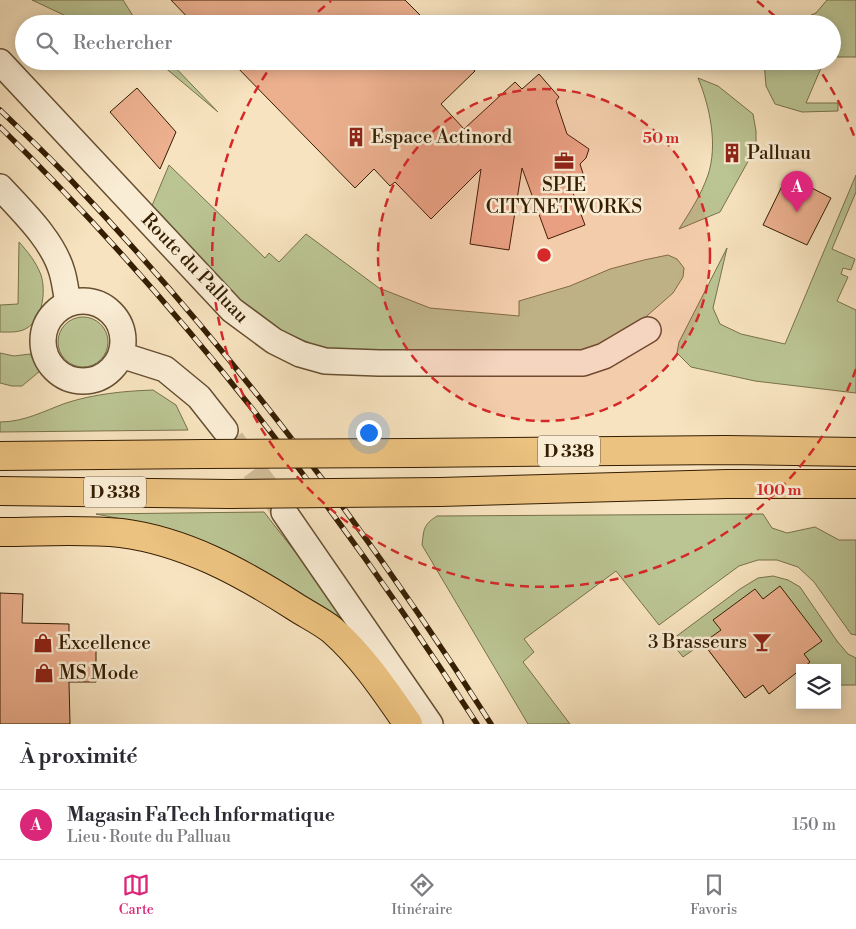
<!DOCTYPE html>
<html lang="fr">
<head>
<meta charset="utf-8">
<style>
	body { margin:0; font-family:"Libre Bodoni",serif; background:#f7f7f7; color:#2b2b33 }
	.controls { position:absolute; right:15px; bottom:15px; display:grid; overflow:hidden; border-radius:0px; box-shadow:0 2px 12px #0003 }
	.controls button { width:45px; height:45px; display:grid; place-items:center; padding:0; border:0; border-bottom:1px solid #e1e1e2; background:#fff; color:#2b2b33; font:25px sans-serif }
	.you { position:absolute; left:368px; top:432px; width:18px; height:18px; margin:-12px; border:4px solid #fff; border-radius:50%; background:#1a73e8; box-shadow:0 0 0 8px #1a73e833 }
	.badge { display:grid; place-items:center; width:32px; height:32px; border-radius:50%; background:#db2777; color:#fff; font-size:16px; font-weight:700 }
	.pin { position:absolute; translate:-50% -41px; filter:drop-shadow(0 1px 2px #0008) }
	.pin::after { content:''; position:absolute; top:26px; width:18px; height:15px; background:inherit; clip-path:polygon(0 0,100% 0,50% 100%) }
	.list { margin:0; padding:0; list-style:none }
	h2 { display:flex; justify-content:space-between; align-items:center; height:65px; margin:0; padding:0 20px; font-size:21px }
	h2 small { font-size:16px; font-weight:400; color:#7c7c81 }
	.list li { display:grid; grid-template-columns:32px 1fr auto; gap:15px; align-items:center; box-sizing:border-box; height:70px; padding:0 20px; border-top:1px solid #e1e1e2 }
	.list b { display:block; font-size:19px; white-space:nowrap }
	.list p { margin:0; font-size:16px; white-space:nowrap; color:#7c7c81 }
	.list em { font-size:16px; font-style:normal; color:#7c7c81 }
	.icon { flex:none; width:28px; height:28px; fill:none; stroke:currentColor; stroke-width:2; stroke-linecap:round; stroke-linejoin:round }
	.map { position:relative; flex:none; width:856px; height:724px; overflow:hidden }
	.search { position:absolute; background:#fff; box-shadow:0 2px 12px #0003; left:15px; right:15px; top:15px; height:55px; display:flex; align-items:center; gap:12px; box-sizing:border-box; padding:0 18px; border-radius:28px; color:#7c7c81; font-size:19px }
	.sheet { height:135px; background:#fff }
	nav { display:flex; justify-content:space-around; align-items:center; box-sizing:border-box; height:70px; border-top:1px solid #e1e1e2; background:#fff; font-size:14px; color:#7c7c81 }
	nav a { display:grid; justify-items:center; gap:2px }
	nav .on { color:#db2777 }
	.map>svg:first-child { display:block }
	.green { fill:#bbc493; stroke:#78714a }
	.building { fill:#ecb08f; stroke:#351e02 }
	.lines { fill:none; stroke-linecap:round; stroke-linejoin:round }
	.street-tunnel { stroke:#d0bc99; stroke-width:25; stroke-dasharray:25 12; stroke-linecap:butt }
	.street-casing { stroke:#664f31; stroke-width:28 }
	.highway-casing { stroke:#351e02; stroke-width:30 }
	.street { stroke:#faedd5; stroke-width:25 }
	.highway { stroke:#ecc280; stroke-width:28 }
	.rail-casing { stroke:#351e02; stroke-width:5.5 }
	.rail { stroke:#faedd5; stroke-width:4; stroke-dasharray:11; stroke-linecap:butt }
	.highway-bridge-casing { stroke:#351e02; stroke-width:30; stroke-linecap:butt }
	.highway-bridge { stroke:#ecc280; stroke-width:28 }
	.ring { fill:none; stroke:#d62828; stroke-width:2.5; stroke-dasharray:9 6 }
	.labels { text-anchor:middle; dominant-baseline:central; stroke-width:5; stroke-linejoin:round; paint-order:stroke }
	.shield { fill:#faedd5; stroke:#705c41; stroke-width:1 }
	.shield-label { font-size:18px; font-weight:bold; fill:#351e02 }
	.poi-label { font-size:19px; fill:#351e02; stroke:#faedd5; text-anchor:start }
	.street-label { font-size:19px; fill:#351e02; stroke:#faedd5 }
	.centre { fill:#d62828; stroke:#faedd5; stroke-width:2.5 }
	.ring-label { font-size:15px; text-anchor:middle; font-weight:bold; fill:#d62828; stroke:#faedd5; stroke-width:5; stroke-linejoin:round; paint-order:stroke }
</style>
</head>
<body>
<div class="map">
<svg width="856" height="724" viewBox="0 0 856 724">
	<rect width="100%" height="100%" fill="#f7e3bf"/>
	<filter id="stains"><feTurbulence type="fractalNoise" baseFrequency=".004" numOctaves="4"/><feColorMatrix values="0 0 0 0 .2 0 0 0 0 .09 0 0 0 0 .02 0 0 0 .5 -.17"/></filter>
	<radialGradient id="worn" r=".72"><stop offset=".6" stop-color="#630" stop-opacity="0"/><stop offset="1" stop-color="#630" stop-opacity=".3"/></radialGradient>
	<!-- green -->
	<path class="green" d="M32,0H123L138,24H83Z
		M827,0H856V57H832V24H791L816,13Z
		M157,61H169L218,112Z
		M764,61H824L806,103H838V111L802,112L775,104L766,86Z
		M698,78L718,86L753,114L756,131V147L720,212L679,229C690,212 701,195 708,175C718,145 710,107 698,78Z
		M169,165L265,258L269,253L279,262L306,234L379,288L430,308L519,316V301L570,286L610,269L644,260L668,255L677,259L684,268L683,277L673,293L640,322L602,346L560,356L331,352L275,328L241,304L151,208Z
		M856,175V192L832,249L855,259L851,270L843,268L841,274L848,277L837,301L856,310V393L755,381L691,367L677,353L679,342L727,248L713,308L720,324L741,334L785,344Z
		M19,242C28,252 36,262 41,275C46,291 43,318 27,328C20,333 8,332 0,332V305L18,304Z
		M58 342a25 25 0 1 1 50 0a25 25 0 1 1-50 0Z
		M0,353L14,356L30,354L40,371L22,386H12L0,383Z
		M153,390L176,405L188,430L0,432V422C24,422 44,411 66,403C94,394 124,391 153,390Z
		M264,512L331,598L339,611L335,619L127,520L96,514Z
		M763,514L772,528L787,533L815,527L839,540H856V635L851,634L814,582L798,567L777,560H758L739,566L659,625L616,571L524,639L534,652L523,662L570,724H528L422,545C424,529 423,525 437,516Z
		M773,576L788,580L800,587L837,641L848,654L856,658V685H837V668L804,667L800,668L769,694L763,685L745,698L703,643L683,657L670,641L740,589L758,578Z"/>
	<!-- building -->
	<path class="building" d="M171,0H405L429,24H194Z
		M231,61H465L475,71L441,104L464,129L515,82L522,89L539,74L559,97L556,101L567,134L589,149L586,158L580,164L585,180L570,185L585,225L548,239L522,168L509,250L470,244L481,169L431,219L395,182L390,186L374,169L355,188Z
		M137,88L176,132L160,169L110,112Z
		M804,177L808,186L831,198L807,245L763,225L783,184Z
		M780,586L822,641L804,654L810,662L803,668H800V670L769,694L763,685L745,698L703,643L721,630L713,620L755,589L763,599Z
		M0,593L23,594L22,623L69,624V648H96V682H69L70,724H0Z"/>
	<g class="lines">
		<!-- street-tunnel -->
		<path class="street-tunnel" d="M232,440L281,507"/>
		<defs>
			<path id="street" d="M0,62L232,310L274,341L300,354L325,361L379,363H583L604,356L648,330
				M0,187C22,211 53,240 62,272C65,282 66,293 68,303
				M43 341a40 40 0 1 1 80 0a40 40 0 1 1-80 0Z
				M121,355L165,369L199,397L225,430
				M284,512L430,724"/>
			<path id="highway" d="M413,453L725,450L856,452
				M0,456L204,454
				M0,491L229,494
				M440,492L727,484H856
				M0,532C40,532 81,529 121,533C184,541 241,572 294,606C306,614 321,621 332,630C362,656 386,692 408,724"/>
		</defs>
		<!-- street casing -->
		<use href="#street" class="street-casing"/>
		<!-- highway casing -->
		<use href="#highway" class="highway-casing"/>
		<!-- street -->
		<use href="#street" class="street"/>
		<!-- highway -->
		<use href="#highway" class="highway"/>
		<defs>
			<path id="rail" d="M0,110C23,132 46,154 68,177C227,344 367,529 491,724
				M0,127C182,306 339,509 477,724"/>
		</defs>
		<!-- rail casing -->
		<use href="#rail" class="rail-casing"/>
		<!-- rail -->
		<use href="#rail" class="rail"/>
		<defs>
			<path id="highway-bridge" d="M204,454L413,453
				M229,494L440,492"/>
		</defs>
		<!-- highway-bridge casing -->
		<use href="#highway-bridge" class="highway-bridge-casing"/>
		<!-- highway-bridge -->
		<use href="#highway-bridge" class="highway-bridge"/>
	</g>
	<!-- distance rings -->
	<circle cx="544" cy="255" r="166" fill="#d62828" fill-opacity=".12"/>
	<g class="ring">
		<circle cx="544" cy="255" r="166"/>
		<path d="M856 369A332 332 0 1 1 274 62M307 22A332 332 0 0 1 331 1M757 1A332 332 0 0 1 781 22M814 62A332 332 0 0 1 856 141"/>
	</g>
	<!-- icons -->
	<defs>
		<symbol id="building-bare" viewBox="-9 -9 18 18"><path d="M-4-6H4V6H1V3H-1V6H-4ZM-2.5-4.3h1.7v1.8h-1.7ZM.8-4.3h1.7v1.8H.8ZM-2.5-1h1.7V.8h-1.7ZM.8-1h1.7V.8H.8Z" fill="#8f2418" stroke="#faedd5" stroke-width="2.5" paint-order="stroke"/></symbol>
		<symbol id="office-bare" viewBox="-9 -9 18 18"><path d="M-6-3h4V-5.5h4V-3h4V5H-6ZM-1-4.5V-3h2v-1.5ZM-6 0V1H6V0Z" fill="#8f2418" stroke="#faedd5" stroke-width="2.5" paint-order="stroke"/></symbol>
		<symbol id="bar-bare" viewBox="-9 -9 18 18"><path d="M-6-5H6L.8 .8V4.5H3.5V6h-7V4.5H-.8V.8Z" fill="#8f2418" stroke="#faedd5" stroke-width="2.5" paint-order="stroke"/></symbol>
		<symbol id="shop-bare" viewBox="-9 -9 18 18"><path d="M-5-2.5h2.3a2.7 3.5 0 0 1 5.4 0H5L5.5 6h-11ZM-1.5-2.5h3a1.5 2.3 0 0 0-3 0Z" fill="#8f2418" stroke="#faedd5" stroke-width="2.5" paint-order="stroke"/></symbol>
	</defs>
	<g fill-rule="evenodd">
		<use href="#building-bare" x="342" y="123" width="28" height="28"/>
		<use href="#building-bare" x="718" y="139" width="28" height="28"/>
		<use href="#office-bare" x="550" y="147" width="28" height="28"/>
		<use href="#bar-bare" x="748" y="628" width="28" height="28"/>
		<use href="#shop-bare" x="29" y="629" width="28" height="28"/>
		<use href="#shop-bare" x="30" y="659" width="28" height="28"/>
	</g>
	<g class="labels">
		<!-- shield labels -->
		<g class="shield">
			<rect x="538" y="435.5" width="62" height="31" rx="4"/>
			<rect x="84" y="476.5" width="62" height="31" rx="4"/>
		</g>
		<g class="shield-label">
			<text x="569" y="451">D 338</text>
			<text x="115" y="492">D 338</text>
		</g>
		<!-- poi labels -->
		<g class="poi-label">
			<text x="371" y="137">Espace Actinord</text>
			<text x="747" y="153">Palluau</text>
			<text x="564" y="185" text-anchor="middle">SPIE<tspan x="564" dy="22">CITYNETWORKS</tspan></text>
			<text x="747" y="642" text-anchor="end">3 Brasseurs</text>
			<text x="58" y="643">Excellence</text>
			<text x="59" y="673">MS Mode</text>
		</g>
		<!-- street labels -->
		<g class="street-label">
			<text transform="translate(195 268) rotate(46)">Route du Palluau</text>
		</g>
	</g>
	<circle cx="544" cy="255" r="8" class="centre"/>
	<g class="ring-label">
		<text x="661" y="143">50 m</text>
		<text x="779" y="495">100 m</text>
	</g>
	<rect width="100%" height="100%" filter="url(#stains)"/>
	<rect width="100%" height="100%" fill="url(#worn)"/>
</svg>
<div class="controls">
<button><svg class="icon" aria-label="layers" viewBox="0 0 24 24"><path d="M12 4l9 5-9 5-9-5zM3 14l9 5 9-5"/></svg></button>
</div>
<div class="you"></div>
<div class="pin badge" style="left:797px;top:212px">A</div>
<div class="search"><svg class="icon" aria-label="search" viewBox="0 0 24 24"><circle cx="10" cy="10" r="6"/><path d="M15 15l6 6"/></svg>Rechercher</div>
</div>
<section class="sheet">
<h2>À proximité<small></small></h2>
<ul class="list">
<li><span class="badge">A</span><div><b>Magasin FaTech Informatique</b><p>Lieu · Route du Palluau</p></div><em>150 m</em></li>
</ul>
</section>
<nav>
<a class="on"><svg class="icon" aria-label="map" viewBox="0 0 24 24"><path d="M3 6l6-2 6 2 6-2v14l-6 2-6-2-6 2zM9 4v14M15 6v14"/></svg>Carte</a>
<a><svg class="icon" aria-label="directions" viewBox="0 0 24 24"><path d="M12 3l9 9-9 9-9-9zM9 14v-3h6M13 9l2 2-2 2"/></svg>Itinéraire</a>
<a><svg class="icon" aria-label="saved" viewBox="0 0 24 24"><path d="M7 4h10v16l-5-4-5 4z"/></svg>Favoris</a>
</nav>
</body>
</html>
